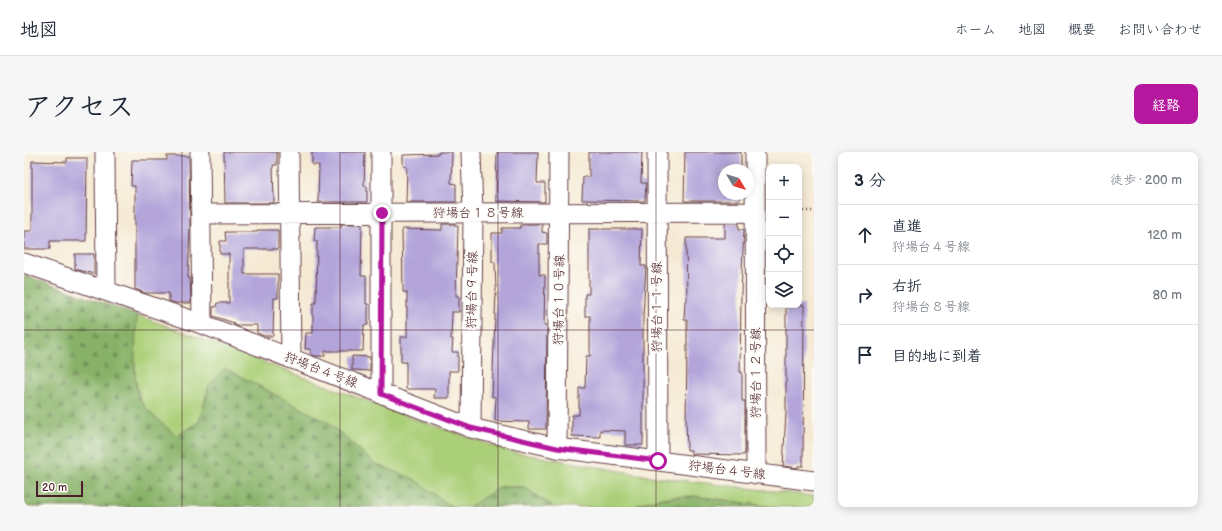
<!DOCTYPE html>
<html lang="ja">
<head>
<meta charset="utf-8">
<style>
	body { margin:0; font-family:"Balsamiq Sans","Klee One",sans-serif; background:#f6f6f7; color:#1f2937 }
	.controls { position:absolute; right:12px; top:12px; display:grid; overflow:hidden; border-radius:8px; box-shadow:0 2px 10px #0003 }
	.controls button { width:36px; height:36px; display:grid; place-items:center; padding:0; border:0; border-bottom:1px solid #e0e1e3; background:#fff; color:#1f2937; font:20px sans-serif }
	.compass { position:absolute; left:694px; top:12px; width:36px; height:36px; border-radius:50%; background:#fff; box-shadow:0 2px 10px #0003; rotate:128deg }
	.scale { position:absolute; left:12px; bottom:10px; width:47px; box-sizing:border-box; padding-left:4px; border:2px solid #4a1f2b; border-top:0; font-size:11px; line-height:14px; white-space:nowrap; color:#4a1f2b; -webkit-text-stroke:3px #fdfcf7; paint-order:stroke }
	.stop { position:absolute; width:12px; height:12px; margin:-9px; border:3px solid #b5179e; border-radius:50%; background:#fff }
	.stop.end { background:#b5179e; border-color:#fff; box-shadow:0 1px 4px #0008 }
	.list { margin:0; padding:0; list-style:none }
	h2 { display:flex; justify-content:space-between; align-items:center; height:52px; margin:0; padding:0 16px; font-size:17px }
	h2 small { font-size:13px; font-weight:400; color:#747a83 }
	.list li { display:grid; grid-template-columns:26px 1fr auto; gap:12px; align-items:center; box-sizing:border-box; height:60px; padding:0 16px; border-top:1px solid #e0e1e3 }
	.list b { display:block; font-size:15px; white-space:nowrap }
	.list p { margin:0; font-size:13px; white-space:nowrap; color:#747a83 }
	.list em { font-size:13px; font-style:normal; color:#747a83 }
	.icon { flex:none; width:22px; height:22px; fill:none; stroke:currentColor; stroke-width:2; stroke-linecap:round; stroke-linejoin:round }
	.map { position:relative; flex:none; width:790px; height:355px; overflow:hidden; border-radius:8px }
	header { display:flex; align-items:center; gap:24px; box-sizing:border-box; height:56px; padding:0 20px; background:#fff; border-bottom:1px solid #e0e1e3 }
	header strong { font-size:19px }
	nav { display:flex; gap:22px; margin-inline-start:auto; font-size:14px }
	.intro { display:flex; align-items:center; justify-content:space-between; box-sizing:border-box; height:96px; padding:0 24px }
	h1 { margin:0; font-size:28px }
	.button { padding:10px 18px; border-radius:8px; background:#b5179e; color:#fff; font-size:14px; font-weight:700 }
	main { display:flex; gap:24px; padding:0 24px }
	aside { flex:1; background:#fff; border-radius:8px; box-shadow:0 2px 10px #0003 }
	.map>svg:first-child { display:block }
	.grass { fill:#abcf78; stroke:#7a7752 }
	.forest { fill:url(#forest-firs); stroke:#69684a }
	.building { fill:#b3a5da }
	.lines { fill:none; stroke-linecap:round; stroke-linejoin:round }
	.minor-casing { stroke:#643d44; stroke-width:21 }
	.path { stroke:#643d44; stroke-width:2.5; stroke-dasharray:1 3; stroke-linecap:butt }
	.minor { stroke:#fff; stroke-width:19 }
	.route { stroke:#b5179e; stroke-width:5 }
	.grid { fill:none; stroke:#4a1f2b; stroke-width:1; stroke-opacity:0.55 }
	.labels { text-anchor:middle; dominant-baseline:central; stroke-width:4; stroke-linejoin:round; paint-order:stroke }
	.street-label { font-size:13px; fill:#4a1f2b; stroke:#fdfcf7 }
</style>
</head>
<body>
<header>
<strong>地図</strong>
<nav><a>ホーム</a><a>地図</a><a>概要</a><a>お問い合わせ</a></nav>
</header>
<div class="intro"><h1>アクセス</h1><a class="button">経路</a></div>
<main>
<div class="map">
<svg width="790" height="355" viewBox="0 0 790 355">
	<defs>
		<pattern id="forest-firs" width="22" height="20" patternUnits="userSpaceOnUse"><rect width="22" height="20" fill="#88b268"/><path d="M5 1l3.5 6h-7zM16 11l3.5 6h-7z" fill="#719056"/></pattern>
	</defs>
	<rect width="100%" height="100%" fill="#fdfcf7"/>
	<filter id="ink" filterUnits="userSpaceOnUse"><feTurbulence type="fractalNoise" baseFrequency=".025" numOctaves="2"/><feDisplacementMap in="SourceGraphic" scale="8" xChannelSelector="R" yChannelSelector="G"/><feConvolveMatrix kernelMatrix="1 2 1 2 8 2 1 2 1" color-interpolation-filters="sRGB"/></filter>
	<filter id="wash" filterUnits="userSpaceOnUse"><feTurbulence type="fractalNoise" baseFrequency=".012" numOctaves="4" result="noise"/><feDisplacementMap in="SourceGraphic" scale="16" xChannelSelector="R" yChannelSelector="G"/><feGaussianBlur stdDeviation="0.9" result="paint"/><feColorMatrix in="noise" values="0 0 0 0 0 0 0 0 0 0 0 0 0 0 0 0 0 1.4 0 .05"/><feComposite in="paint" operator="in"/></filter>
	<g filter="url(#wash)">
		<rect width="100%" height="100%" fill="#f5e9d3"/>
		<!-- grass -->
		<path class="grass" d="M113,163L402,271L488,300L631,325L790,344V355C776,355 761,355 747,355C703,350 652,334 609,355H529L500,335H476L445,355H428L390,327L351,312L305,271L185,234L175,270L153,284C142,275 121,261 116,247C107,220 111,190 113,163Z"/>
		<!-- forest -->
		<path class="forest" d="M0,123L113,163C112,182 107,234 117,249C127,264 140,273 153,284L175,270L185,234L201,216L305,271L351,312L390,327L428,355H0Z
			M476,335H500L529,355H445Z
			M670,344L749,355H609C628,346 649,345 670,344Z"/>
		<g id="blocks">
			<!-- building -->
			<path class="building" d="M200,0H253V13H249L250,51H201Z
				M288,0H341L340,34H343V50H294L295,13H288Z
				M415,0H428L427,31L432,32V50H382L383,15L379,14V3L415,2Z
				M473,0H514L513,31H521V50L472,49Z
				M565,0H618L617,31H622L621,49L558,48L559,25H565Z
				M661,0H717V18H700V42H716L715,49H660Z
				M143,4H165L166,75L164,126H166L167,151H151L145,149V141H121L111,137V34H107L108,8H143Z
				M43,6H63L62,89H26V97H0V79H8V9L43,10Z
				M701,71H715V77H720L717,141L716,220H718V249H721V300L720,303L667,302V298H663L662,268L663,200V168H660L661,149H663L662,86H701Z
				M317,72H338L337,124H342V152H344V173H340L339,199H301V204H291L287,202V197H281L282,181H289V151H292L293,89H290L291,75H317Z
				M418,72H431V74H434L432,144H435V160H428L427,187H429L428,200H434V219H425V246H410L411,237H382V210H377V185H383V140H379L378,77L418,78Z
				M501,72H518V80L523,81V92H515V123H521L520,173H523L522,277H505V270L471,269L472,245H468L472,138L471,110H468V81H478V76H496V73H501Z
				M565,77H618L617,114H622L619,165V293H601V279L576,278V285L548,284V263H555V236H561L562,204H566V164H561V142H565Z
				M233,78H254V97H220V122H254V146H250L249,184H240L233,181V173H211L210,171L189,164V155H192L193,151H205V102H196V89H202L201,80H233Z
				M51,102H70V122L51,117Z
				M762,153H780L779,314H774V316L759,314L762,260Z
				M328,204L346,205V219L328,218Z"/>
		</g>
	</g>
	<g filter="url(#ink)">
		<use href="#blocks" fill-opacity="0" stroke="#643d44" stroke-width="1"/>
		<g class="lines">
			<defs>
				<path id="minor" d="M81,0L82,139
					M176,0L178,172
					M265,0L267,207
					M633,0L634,309
					M731,0L732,322
					M177,62L731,60
					M0,111L178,172L447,276L533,296L790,329
					M357,242V0
					M447,276L449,61L447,0
					M533,296L535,0"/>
			</defs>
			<!-- minor casing -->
			<use href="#minor" class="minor-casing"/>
			<!-- path -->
			<path class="path" d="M775,59H790"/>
			<!-- minor -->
			<use href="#minor" class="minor"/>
		</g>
	</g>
	<g class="lines" filter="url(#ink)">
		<!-- route -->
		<path class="route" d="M358,61L357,242L447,276L533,296L634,309"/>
	</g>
	<!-- grid -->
	<path class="grid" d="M158,0V355M316,0V355M474,0V355M632,0V355M0,178H790"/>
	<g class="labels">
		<!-- street labels -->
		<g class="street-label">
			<text x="454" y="61">狩場台１８号線</text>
			<text transform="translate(448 138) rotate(-89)">狩場台９号線</text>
			<text transform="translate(535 148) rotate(-89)">狩場台１０号線</text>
			<text transform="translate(633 155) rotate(-90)">狩場台１１号線</text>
			<text transform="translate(297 218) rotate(21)">狩場台４号線</text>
			<text transform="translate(732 221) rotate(-90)">狩場台１２号線</text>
			<text transform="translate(703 318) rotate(7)">狩場台４号線</text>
		</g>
	</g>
</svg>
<div class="controls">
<button>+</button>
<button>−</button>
<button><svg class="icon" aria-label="locate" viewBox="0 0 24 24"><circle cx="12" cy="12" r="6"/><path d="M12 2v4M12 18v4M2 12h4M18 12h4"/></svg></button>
<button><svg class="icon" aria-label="layers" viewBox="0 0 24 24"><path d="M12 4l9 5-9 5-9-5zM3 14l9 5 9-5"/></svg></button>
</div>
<svg class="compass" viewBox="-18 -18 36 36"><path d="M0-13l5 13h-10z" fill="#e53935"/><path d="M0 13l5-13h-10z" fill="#747a83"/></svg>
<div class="scale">20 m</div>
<div class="stop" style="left:634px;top:309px"></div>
<div class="stop end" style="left:358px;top:61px"></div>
</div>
<aside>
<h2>3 分<small>徒歩 · 200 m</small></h2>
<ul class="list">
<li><svg class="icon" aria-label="ahead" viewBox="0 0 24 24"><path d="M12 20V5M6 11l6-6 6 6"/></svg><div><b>直進</b><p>狩場台４号線</p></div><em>120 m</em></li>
<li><svg class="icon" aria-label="right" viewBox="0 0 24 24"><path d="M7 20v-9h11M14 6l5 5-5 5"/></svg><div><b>右折</b><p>狩場台８号線</p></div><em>80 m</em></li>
<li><svg class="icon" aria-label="arrive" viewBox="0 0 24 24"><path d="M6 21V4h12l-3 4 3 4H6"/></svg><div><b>目的地に到着</b></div></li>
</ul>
</aside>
</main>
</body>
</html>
